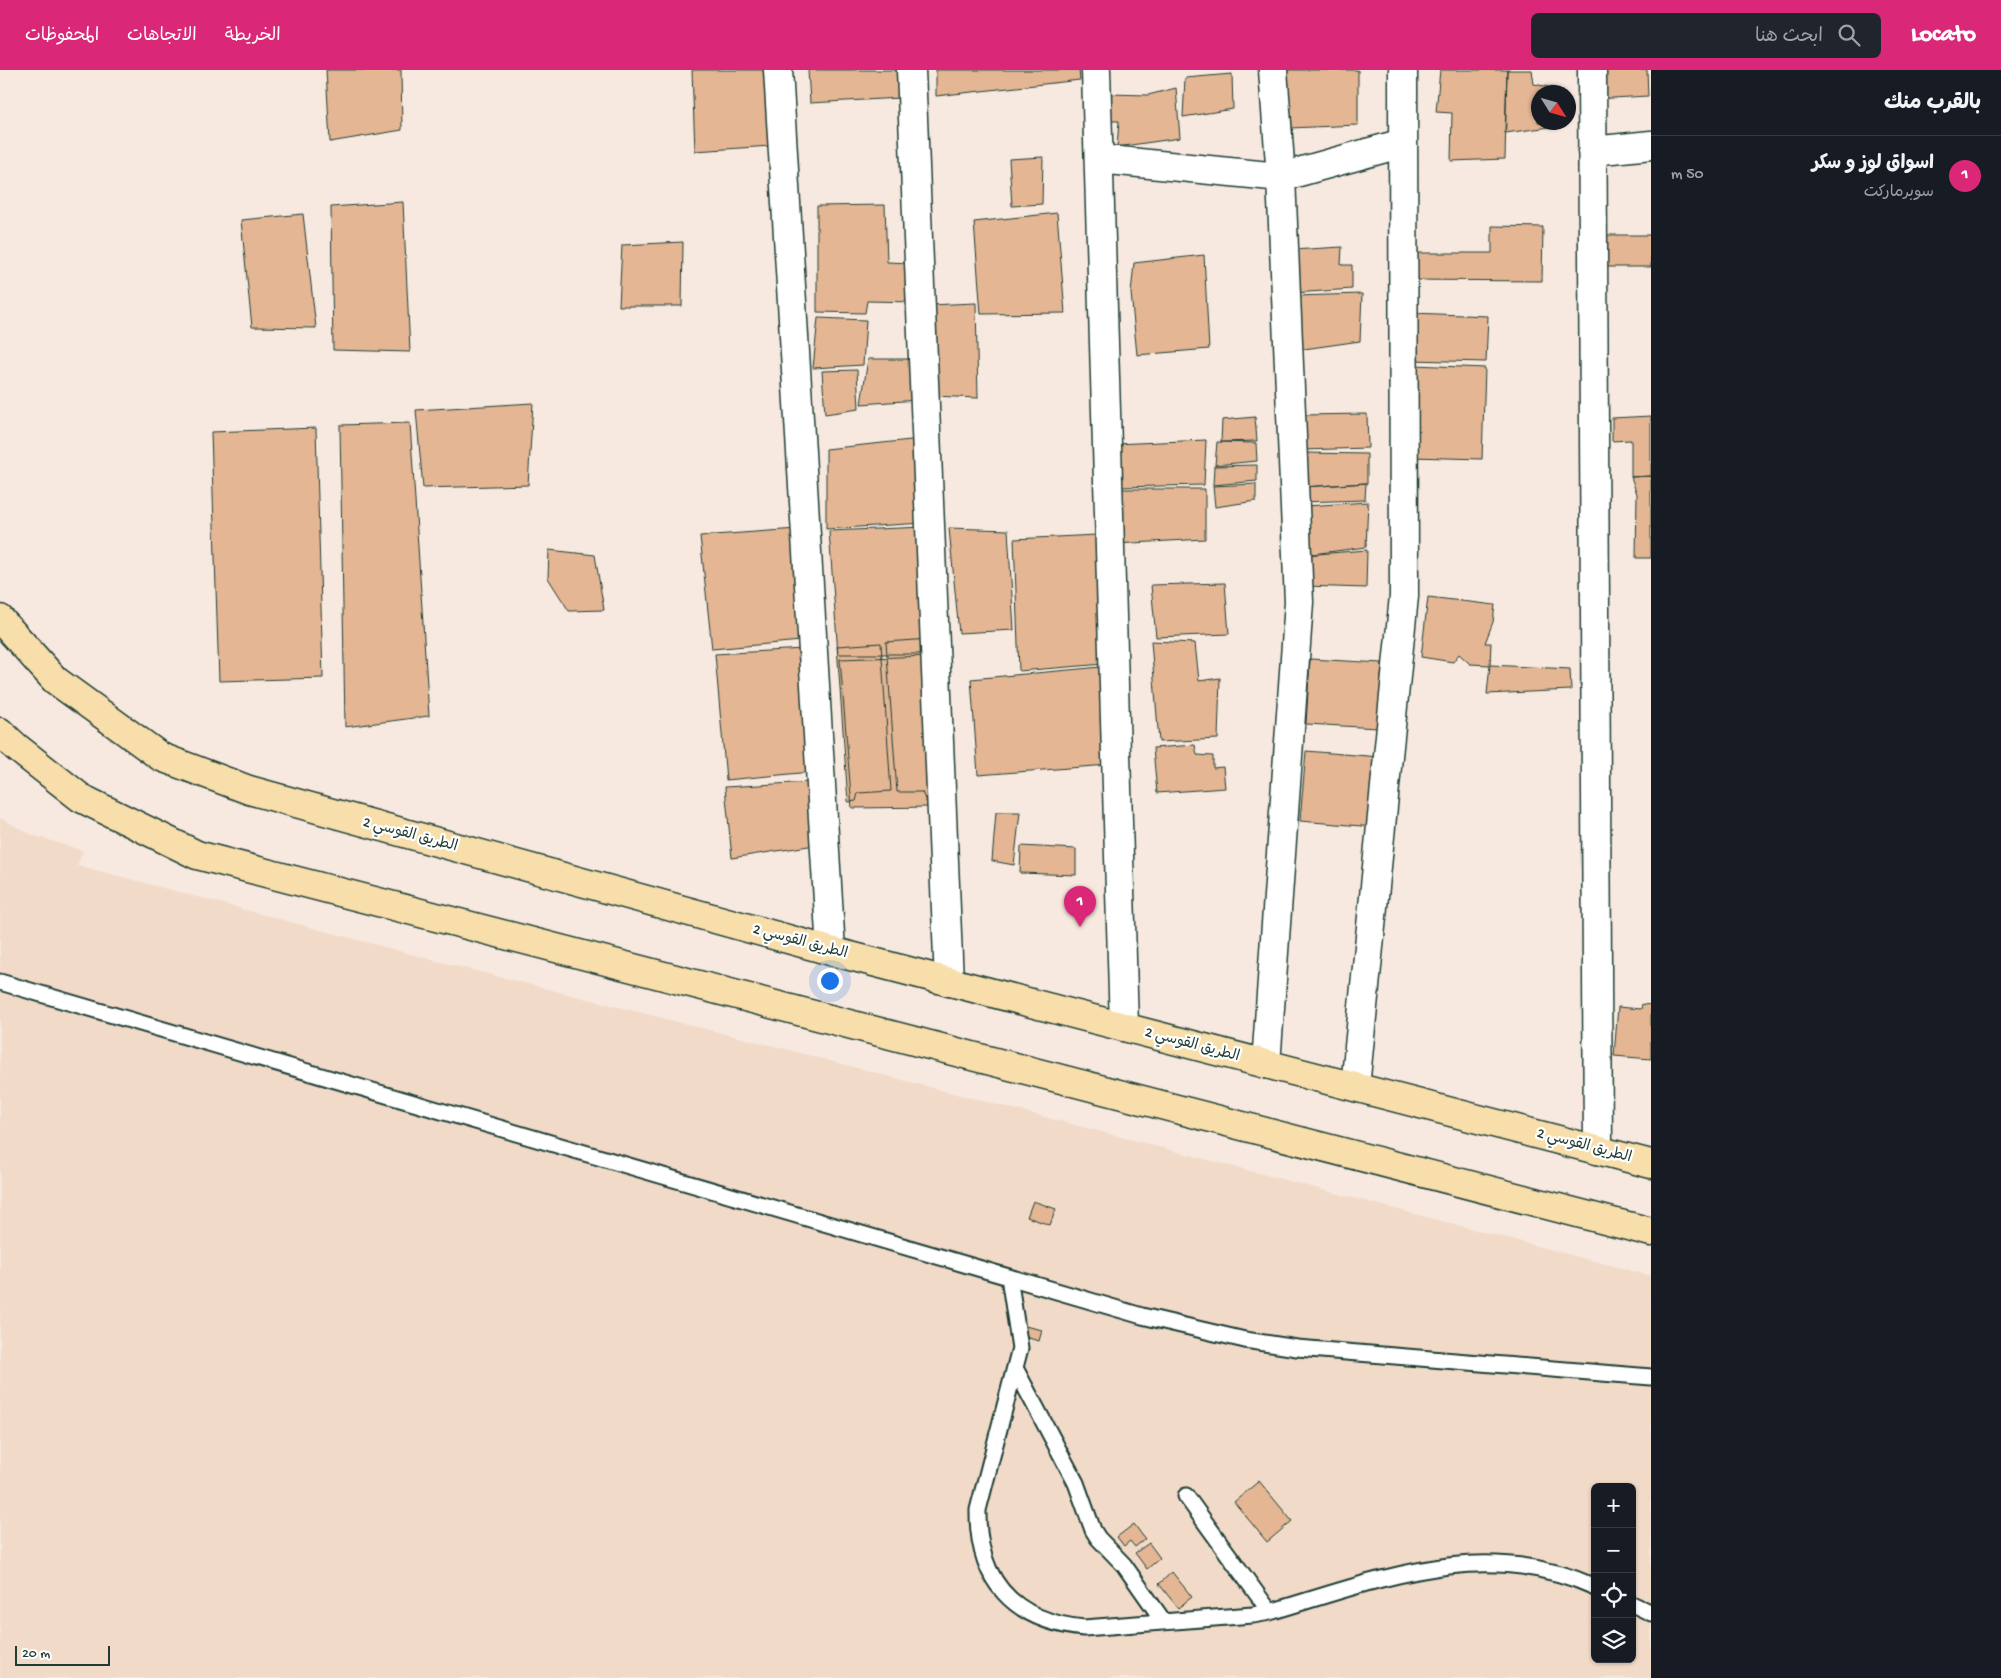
<!DOCTYPE html>
<html lang="ar">
<head>
<meta charset="utf-8">
<style>
	body { margin:0; font-family:"Gochi Hand","Playpen Sans Arabic",sans-serif; background:#20242c; color:#f1f3f6; direction:rtl }
	.controls { position:absolute; right:15px; bottom:15px; display:grid; overflow:hidden; border-radius:8px; box-shadow:0 1px 4px #0004 }
	.controls button { width:45px; height:45px; display:grid; place-items:center; padding:0; border:0; border-bottom:1px solid #363941; background:#171b24; color:#f1f3f6; font:25px sans-serif }
	.compass { position:absolute; left:1531px; top:15px; width:45px; height:45px; border-radius:50%; background:#171b24; box-shadow:0 1px 4px #0004; rotate:127deg }
	.scale { position:absolute; left:15px; bottom:12px; width:95px; box-sizing:border-box; padding-left:5px; border:2px solid #1f3d34; border-top:0; font-size:14px; line-height:18px; white-space:nowrap; color:#1f3d34; -webkit-text-stroke:4px #fff; paint-order:stroke }
	.you { position:absolute; left:829px; top:910px; width:18px; height:18px; margin:-12px; border:4px solid #fff; border-radius:50%; background:#1a73e8; box-shadow:0 0 0 8px #1a73e833 }
	.badge { display:grid; place-items:center; width:32px; height:32px; border-radius:50%; background:#db2777; color:#fff; font-size:16px; font-weight:700 }
	.pin { position:absolute; translate:-50% -41px; filter:drop-shadow(0 1px 2px #0008) }
	.pin::after { content:''; position:absolute; top:26px; width:18px; height:15px; background:inherit; clip-path:polygon(0 0,100% 0,50% 100%) }
	.list { margin:0; padding:0; list-style:none }
	h2 { display:flex; justify-content:space-between; align-items:center; height:65px; margin:0; padding:0 20px; font-size:21px }
	h2 small { font-size:16px; font-weight:400; color:#9ea1a6 }
	.list li { display:grid; grid-template-columns:32px 1fr auto; gap:15px; align-items:center; box-sizing:border-box; height:80px; padding:0 20px; border-top:1px solid #363941 }
	.list b { display:block; font-size:19px; white-space:nowrap }
	.list p { margin:0; font-size:16px; white-space:nowrap; color:#9ea1a6 }
	.list em { font-size:16px; font-style:normal; color:#9ea1a6 }
	.icon { flex:none; width:28px; height:28px; fill:none; stroke:currentColor; stroke-width:2; stroke-linecap:round; stroke-linejoin:round }
	.map { position:relative; flex:none; width:1651px; height:1608px; overflow:hidden; direction:ltr }
	header { display:flex; align-items:center; gap:30px; box-sizing:border-box; height:70px; padding:0 25px; background:#db2777; color:#fff }
	header strong { font-size:24px }
	nav { display:flex; gap:28px; margin-inline-start:auto; font-size:18px }
	.search { width:350px; height:45px; background:#20242c; display:flex; align-items:center; gap:12px; box-sizing:border-box; padding:0 18px; border-radius:8px; color:#9ea1a6; font-size:19px }
	main { display:flex }
	aside { flex:1; background:#171b24 }
	.map>svg:first-child { display:block }
	.built { fill:#f1dac8; fill-rule:evenodd }
	.building { fill:#e4b694; stroke:#1f3d34 }
	.lines { fill:none; stroke-linecap:round; stroke-linejoin:round }
	.service-casing { stroke:#1f3d34; stroke-width:19 }
	.minor-casing { stroke:#1f3d34; stroke-width:31 }
	.trunk-casing { stroke:#1f3d34; stroke-width:31 }
	.service { stroke:#fff; stroke-width:15 }
	.minor { stroke:#fff; stroke-width:28 }
	.trunk { stroke:#f8deab; stroke-width:28 }
	.labels { text-anchor:middle; dominant-baseline:central; stroke-width:4.5; stroke-linejoin:round; paint-order:stroke }
	.street-label { font-size:15px; fill:#1f3d34; stroke:#fff }
</style>
</head>
<body>
<header>
<strong>Locato</strong>
<div class="search"><svg class="icon" aria-label="search" viewBox="0 0 24 24"><circle cx="10" cy="10" r="6"/><path d="M15 15l6 6"/></svg>ابحث هنا</div>
<nav><a>الخريطة</a><a>الاتجاهات</a><a>المحفوظات</a></nav>
</header>
<main>
<aside>
<h2>بالقرب منك<small></small></h2>
<ul class="list">
<li><span class="badge">1</span><div><b>اسواق لوز و سكر</b><p>سوبرماركت</p></div><em>50 m</em></li>
</ul>
</aside>
<div class="map">
<svg width="1651" height="1608" viewBox="0 0 1651 1608">
	<rect width="100%" height="100%" fill="#f7e9df"/>
	<filter id="ink" filterUnits="userSpaceOnUse"><feTurbulence type="fractalNoise" baseFrequency=".02" numOctaves="2"/><feDisplacementMap in="SourceGraphic" scale="10" xChannelSelector="R" yChannelSelector="G"/><feConvolveMatrix kernelMatrix="1 2 1 2 8 2 1 2 1" color-interpolation-filters="sRGB"/></filter>
	<g filter="url(#ink)">
		<!-- built -->
		<path class="built" d="M0,748L32,765L83,781L77,795L433,890L777,977L1651,1206V1608H0ZM1595,1417H1632V1589H1595Z"/>
		<!-- building -->
		<path class="building" d="M326,0H401L402,60L330,72Z
			M692,0H766L771,76L695,81Z
			M808,0H898L900,28L810,33Z
			M936,0H1079L1080,10L936,26Z
			M1286,0H1358V55L1290,58Z
			M1440,0H1507L1505,89L1451,91L1452,43L1436,42Z
			M1507,0H1532L1534,14L1559,19V22H1538V52H1549L1550,57L1505,63Z
			M1594,0H1647L1648,26L1595,29Z
			M1232,4L1233,39L1183,47L1185,8Z
			M1176,18L1180,68L1117,77L1119,51H1106L1108,24L1148,25Z
			M1043,87L1042,134L1012,136L1009,89Z
			M403,132L410,282L333,280L331,137Z
			M885,135L887,192L911,193L913,232L867,231L865,243L817,242V136Z
			M1057,143L1065,243L981,244L974,152Z
			M303,144L316,258L252,257L241,150Z
			M1492,156L1543,157L1542,211L1411,210L1410,183H1492Z
			M1602,165H1651V197H1601Z
			M683,172L682,236H619L622,175Z
			M1342,177L1341,195H1352V219L1294,223L1292,180Z
			M1204,185L1209,279L1137,285L1131,223L1134,193Z
			M1362,224L1360,271L1297,280L1295,226Z
			M976,233L978,328L933,326L929,235Z
			M1412,243L1488,246L1486,292L1410,290Z
			M818,248L866,250L863,295L813,298Z
			M868,289H916L918,330L861,334Z
			M1414,295L1485,298L1482,389L1412,387Z
			M857,300L859,339L825,344L822,301Z
			M533,333L528,415L423,418L416,340Z
			M1367,344L1368,378L1302,380L1301,345Z
			M1651,346V406L1631,407V370L1612,371V348Z
			M1255,347L1257,371L1221,372L1222,350Z
			M410,353L429,646L345,657L340,355Z
			M316,358L323,608L219,611L211,362Z
			M920,369L923,453L826,459V379Z
			M1206,370L1204,415L1118,417L1114,374Z
			M1217,372L1256,373L1257,391L1215,395Z
			M1305,383L1367,384V413L1302,417Z
			M1257,395V411L1213,415L1214,396Z
			M1651,406V488H1636L1637,424L1631,407Z
			M1366,413L1365,430L1301,432L1303,417Z
			M1256,414V431L1215,437L1213,416Z
			M1114,419H1205V469L1115,474Z
			M1368,432L1366,477L1305,485L1306,436Z
			M924,457L930,584H838L829,461Z
			M949,458L1008,460L1014,560L959,563Z
			M797,459L801,571L712,579L700,466Z
			M1097,465L1104,594L1019,601L1014,469Z
			M549,480L595,485L604,540L569,541L548,508Z
			M1367,480L1366,518L1304,516L1305,485Z
			M1225,513L1229,564L1156,567L1151,515Z
			M1428,527L1495,535L1493,552L1485,573H1491L1490,595L1470,594L1459,584L1453,592L1421,587Z
			M930,569L936,730L926,732L922,722H897L886,572Z
			M1151,571L1195,573L1199,611L1220,608L1218,669L1159,672Z
			M881,573L891,721L858,723L856,731L848,732L837,576Z
			M803,579L811,702L726,710L715,584Z
			M929,586L937,737L852,738L840,589Z
			M1310,589L1382,593L1378,658L1306,654Z
			M1490,595L1570,599L1571,620L1487,624Z
			M1101,597L1108,695L978,705L971,609Z
			M1195,675L1197,685L1213,686V698L1223,697L1225,718L1157,723L1153,678Z
			M1306,681L1380,687L1374,757L1300,751Z
			M810,712L815,775L732,788L725,717Z
			M996,742H1020L1014,795L992,791Z
			M1021,776L1076,779V805L1020,803Z
			M1642,934L1651,935V989L1614,986L1618,937L1641,939Z
			M1033,1131L1056,1139L1050,1155L1027,1147Z
			M1025,1256L1042,1260L1039,1271L1022,1266Z
			M1259,1411L1292,1451L1267,1472L1234,1432Z
			M1134,1454L1145,1469L1135,1477L1130,1471L1124,1476L1117,1467Z
			M1149,1473L1160,1488L1147,1499L1135,1483Z
			M1172,1502L1192,1527L1178,1538L1159,1514Z"/>
		<g class="lines">
			<defs>
				<path id="service" d="M0,912L1142,1246L1245,1270L1297,1278L1651,1307
					M1009,1207L1020,1278L978,1440C977,1511 1014,1551 1084,1558L1253,1545L1270,1542C1379,1510 1483,1466 1595,1517
					M1015,1298L1076,1413L1093,1460L1098,1468L1124,1495L1164,1552
					M1186,1426L1270,1542
					M1632,1534L1651,1543"/>
				<path id="minor" d="M778,0L831,881
					M911,0L949,912
					M1096,0L1124,957
					M1592,0L1598,1080
					M1592,81L1651,75
					M1099,89L1281,107L1403,73
					M1266,994L1299,532L1281,107L1273,0
					M1355,1017L1404,526L1403,0"/>
				<path id="trunk" d="M0,549L55,610L161,687L249,720L831,881L1651,1094
					M0,662L16,677L81,728L197,785L1651,1162"/>
			</defs>
			<!-- service casing -->
			<use href="#service" class="service-casing"/>
			<!-- minor casing -->
			<use href="#minor" class="minor-casing"/>
			<!-- trunk casing -->
			<use href="#trunk" class="trunk-casing"/>
			<!-- service -->
			<use href="#service" class="service"/>
			<!-- minor -->
			<use href="#minor" class="minor"/>
			<!-- trunk -->
			<use href="#trunk" class="trunk"/>
		</g>
	</g>
	<g class="labels">
		<!-- street labels -->
		<g class="street-label">
			<text transform="translate(410 765) rotate(15)">الطريق القوسي 2</text>
			<text transform="translate(800 872) rotate(15)">الطريق القوسي 2</text>
			<text transform="translate(1192 975) rotate(15)">الطريق القوسي 2</text>
			<text transform="translate(1584 1076) rotate(15)">الطريق القوسي 2</text>
		</g>
	</g>
</svg>
<div class="controls">
<button>+</button>
<button>−</button>
<button><svg class="icon" aria-label="locate" viewBox="0 0 24 24"><circle cx="12" cy="12" r="6"/><path d="M12 2v4M12 18v4M2 12h4M18 12h4"/></svg></button>
<button><svg class="icon" aria-label="layers" viewBox="0 0 24 24"><path d="M12 4l9 5-9 5-9-5zM3 14l9 5 9-5"/></svg></button>
</div>
<svg class="compass" viewBox="-18 -18 36 36"><path d="M0-13l5 13h-10z" fill="#e53935"/><path d="M0 13l5-13h-10z" fill="#9ea1a6"/></svg>
<div class="scale">20 m</div>
<div class="you"></div>
<div class="pin badge" style="left:1080px;top:857px">1</div>
</div>
</main>
</body>
</html>
